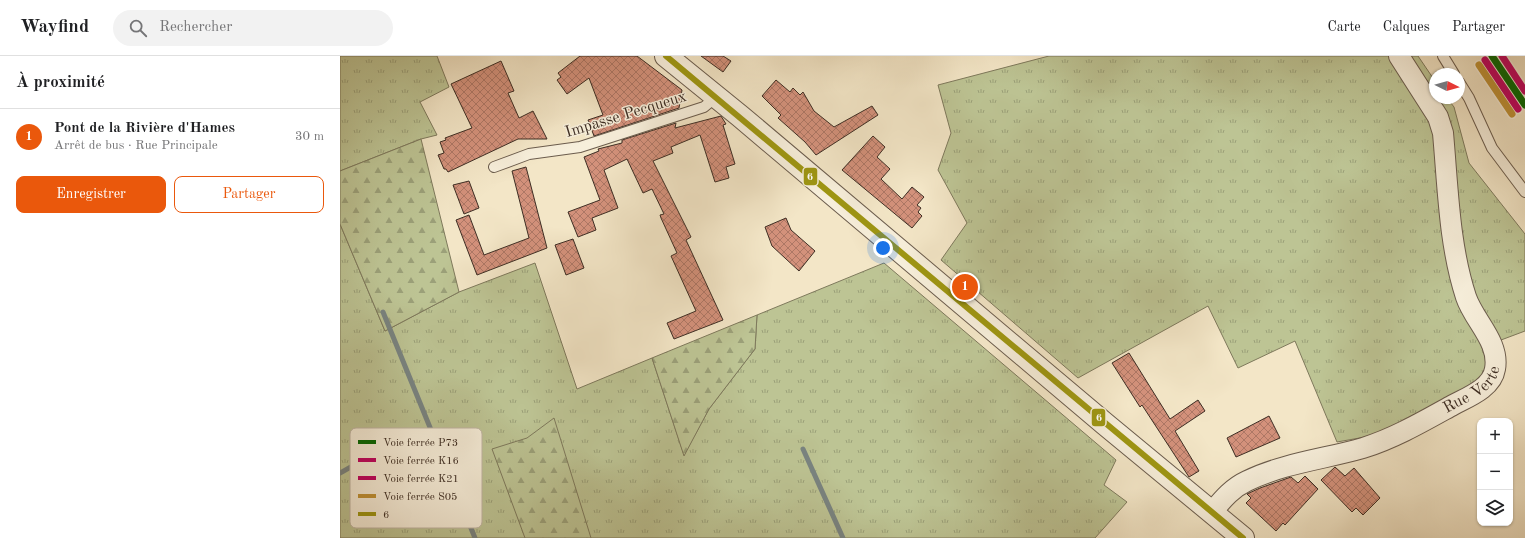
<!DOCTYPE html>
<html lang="fr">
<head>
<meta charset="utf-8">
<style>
	body { margin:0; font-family:"Old Standard TT",serif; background:#f2f2f2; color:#202124 }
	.controls { position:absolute; right:12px; bottom:12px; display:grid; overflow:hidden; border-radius:8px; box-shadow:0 1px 3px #0004 }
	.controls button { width:36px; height:36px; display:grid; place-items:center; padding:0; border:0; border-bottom:1px solid #e0e0e0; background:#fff; color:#202124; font:20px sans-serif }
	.compass { position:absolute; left:1089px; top:12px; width:36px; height:36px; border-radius:50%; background:#fff; box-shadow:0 1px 3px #0004; rotate:95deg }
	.you { position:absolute; left:543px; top:192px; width:14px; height:14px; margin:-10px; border:3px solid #fff; border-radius:50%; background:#1a73e8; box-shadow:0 0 0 6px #1a73e833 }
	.badge { display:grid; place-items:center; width:26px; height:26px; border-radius:50%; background:#ea580c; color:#fff; font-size:13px; font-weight:700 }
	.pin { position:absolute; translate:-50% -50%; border:2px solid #fff; box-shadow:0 1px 4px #0006 }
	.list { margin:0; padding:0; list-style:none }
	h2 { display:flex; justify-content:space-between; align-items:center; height:52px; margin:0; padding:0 16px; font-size:17px }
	h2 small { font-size:13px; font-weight:400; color:#757577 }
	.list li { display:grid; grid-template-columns:26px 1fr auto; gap:12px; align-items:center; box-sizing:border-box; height:56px; padding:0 16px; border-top:1px solid #e0e0e0 }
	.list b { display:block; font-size:15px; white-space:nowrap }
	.list p { margin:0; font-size:13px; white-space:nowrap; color:#757577 }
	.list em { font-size:13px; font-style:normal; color:#757577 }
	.actions { display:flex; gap:8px; padding:12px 16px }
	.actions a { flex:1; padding:9px 0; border:1px solid #ea580c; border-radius:8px; text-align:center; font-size:14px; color:#ea580c }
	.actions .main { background:#ea580c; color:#fff }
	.icon { flex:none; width:22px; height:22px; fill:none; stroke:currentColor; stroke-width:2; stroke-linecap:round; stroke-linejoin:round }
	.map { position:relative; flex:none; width:1185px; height:482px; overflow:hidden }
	header { display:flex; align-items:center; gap:24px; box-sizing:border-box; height:56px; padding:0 20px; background:#fff; border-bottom:1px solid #e0e0e0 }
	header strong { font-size:19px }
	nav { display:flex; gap:22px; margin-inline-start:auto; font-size:14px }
	.search { width:280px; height:36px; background:#f2f2f2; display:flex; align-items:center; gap:10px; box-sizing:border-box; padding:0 14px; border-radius:22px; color:#757577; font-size:15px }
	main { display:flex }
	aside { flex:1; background:#fff }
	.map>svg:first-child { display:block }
	.grass { fill:url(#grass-tufts); stroke:#7e795c }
	.forest { fill:url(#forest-firs); stroke:#7e795c }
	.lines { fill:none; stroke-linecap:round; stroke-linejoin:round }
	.stream { stroke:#798482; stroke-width:5 }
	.building { fill:url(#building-cross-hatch); stroke:#3e2e24 }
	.service-casing { stroke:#6b5c4d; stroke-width:12 }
	.minor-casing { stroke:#6b5c4d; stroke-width:22 }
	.tertiary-casing { stroke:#6b5c4d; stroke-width:24 }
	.service { stroke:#f7efdb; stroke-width:10 }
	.minor { stroke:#f7efdb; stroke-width:20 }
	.tertiary { stroke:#f7efdb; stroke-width:22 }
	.bus-1-casing { stroke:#f7efdb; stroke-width:9 }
	.bus-1 { stroke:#9e9612; stroke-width:6 }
	.rail-1-casing { stroke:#f7efdb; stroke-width:10 }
	.rail-2-casing { stroke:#f7efdb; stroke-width:10 }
	.rail-3-casing { stroke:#f7efdb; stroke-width:10 }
	.rail-4-casing { stroke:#f7efdb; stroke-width:10 }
	.rail-1 { stroke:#060; stroke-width:7 }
	.rail-2 { stroke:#bf005f; stroke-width:7 }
	.rail-3 { stroke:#bf005f; stroke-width:7 }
	.rail-4 { stroke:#c09236; stroke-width:7 }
	.labels { text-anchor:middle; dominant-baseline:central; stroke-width:3; stroke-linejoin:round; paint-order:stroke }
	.street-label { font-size:16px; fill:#3e2e24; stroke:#f7efdb }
	.key { fill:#f7efdb; stroke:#c0b5a4; stroke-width:1 }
	.key-label { font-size:11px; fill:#3e2e24 }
	.line-badge { stroke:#f7efdb; stroke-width:1.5 }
	.badge-label { font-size:11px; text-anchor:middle; font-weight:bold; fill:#fff }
</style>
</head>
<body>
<header>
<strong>Wayfind</strong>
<div class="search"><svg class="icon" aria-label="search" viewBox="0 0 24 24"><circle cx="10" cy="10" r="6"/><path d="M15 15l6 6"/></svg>Rechercher</div>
<nav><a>Carte</a><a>Calques</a><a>Partager</a></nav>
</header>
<main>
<aside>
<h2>À proximité<small></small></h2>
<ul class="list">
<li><span class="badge">1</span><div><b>Pont de la Rivière d'Hames</b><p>Arrêt de bus · Rue Principale</p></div><em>30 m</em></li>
</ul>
<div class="actions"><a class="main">Enregistrer</a><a>Partager</a></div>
</aside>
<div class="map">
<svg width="1185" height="482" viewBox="0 0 1185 482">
	<defs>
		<pattern id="grass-tufts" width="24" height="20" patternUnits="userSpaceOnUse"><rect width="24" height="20" fill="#bdc494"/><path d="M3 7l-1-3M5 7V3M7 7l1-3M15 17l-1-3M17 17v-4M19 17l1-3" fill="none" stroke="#9ba079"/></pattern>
		<pattern id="forest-firs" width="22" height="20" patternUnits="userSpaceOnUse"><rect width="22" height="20" fill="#bdc494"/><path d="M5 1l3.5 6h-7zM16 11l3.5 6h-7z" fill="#9ba079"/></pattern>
		<pattern id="building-cross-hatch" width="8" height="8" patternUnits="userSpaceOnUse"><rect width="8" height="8" fill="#d3917b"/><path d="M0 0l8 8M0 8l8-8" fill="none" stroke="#ad7765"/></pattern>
	</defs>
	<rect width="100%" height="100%" fill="#f3e6c7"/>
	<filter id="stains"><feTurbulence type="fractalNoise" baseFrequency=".005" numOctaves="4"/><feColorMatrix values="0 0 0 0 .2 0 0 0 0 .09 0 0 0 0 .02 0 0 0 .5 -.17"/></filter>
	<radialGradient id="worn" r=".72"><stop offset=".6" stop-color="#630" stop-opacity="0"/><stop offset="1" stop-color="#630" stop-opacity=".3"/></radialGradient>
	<!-- grass -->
	<path class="grass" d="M0,0H97L109,31L80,46L97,79L81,83L0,115Z
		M709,0H1078L1095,25V42H1107L1114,51L1129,107L1185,178V275L1161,284L1141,325L1042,378L997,386L955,285L898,312L868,250L738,322L601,204L627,167L598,114L611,77L598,29Z
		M0,168L45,275L119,236L195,207L237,333L312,302L344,399L369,353L415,293L417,259L544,207L776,404L764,429L787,446L755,482H0Z"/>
	<!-- forest -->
	<path class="forest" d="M81,83L119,236L45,275L0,168V115Z
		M417,259L415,293L369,353L344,400L312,302Z
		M214,362L251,482H185L152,393L187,382Z"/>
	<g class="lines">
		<!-- stream -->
		<path class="stream" d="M43,256L135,482
			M463,393L503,482
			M0,417L46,391"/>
	</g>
	<!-- building -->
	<path class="building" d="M240,0H297L342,34L339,52L254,80L248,64L263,59L249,22L227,38L217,24L221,21L218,17Z
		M361,0H383L391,5L383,16Z
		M161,5L174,35L168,37L179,62L193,55L207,83H178L108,116L106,113H104L98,99L104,97L100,86L106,84L105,82L132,72L111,28Z
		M436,24L450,36L453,32L460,39L463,36L474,55L494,71L532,50L538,59L476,99L465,86L438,62L441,59L422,40Z
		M381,60L386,68L383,69L395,108L386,111L389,122L375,126L360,79L331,91L333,97L313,105L351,181L346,184L383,264L334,283L327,267L356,255L331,200L337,197L321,162L320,159L324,158L312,133L303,137L287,103L264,114L278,152L252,162L256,174L238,181L228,156L260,144L244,101L259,95L258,93L282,87V84L336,67L335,72Z
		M533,80L545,91L537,101L550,113L541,123L562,143L572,131L584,141L577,149L581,152L578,156L582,160L572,172L502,114Z
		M186,111L207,192L137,219L116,164L129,159L144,199L189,182L172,115Z
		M129,125L139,152L124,158L113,129Z
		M446,162L451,174L475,195L459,215L432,190L425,171Z
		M233,183L244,212L226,219L215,189Z
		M789,297L830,363L858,344L865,355L835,375L859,415L849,421L802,349L800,351L772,307Z
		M929,360L940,382L896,401L887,382Z
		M995,411L1005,420L1014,412L1040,442L1023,459L1016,452L1012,456L981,424Z
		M965,420L978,433L945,469L943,467L936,475L906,447L911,442L907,438L920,432L951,421L958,427Z"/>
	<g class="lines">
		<defs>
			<path id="service" d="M1103,0L1114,18
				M1119,26L1129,42L1152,92L1185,136
				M154,111L189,98L240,91L364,51L376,41"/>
			<g id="minor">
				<path id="s1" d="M872,456C883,443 892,432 907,425C944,407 985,403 1023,392C1055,382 1084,365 1113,349C1128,341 1152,332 1155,313C1160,286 1134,265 1126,241C1109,189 1108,132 1103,77L1098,61L1059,0"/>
			</g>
			<path id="tertiary" d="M326,0L400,60L765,368L903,482"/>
		</defs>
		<!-- service casing -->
		<use href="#service" class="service-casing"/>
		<!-- minor casing -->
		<use href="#minor" class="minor-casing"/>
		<!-- tertiary casing -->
		<use href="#tertiary" class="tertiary-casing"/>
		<!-- service -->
		<use href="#service" class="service"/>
		<!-- minor -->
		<use href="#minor" class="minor"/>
		<!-- tertiary -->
		<use href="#tertiary" class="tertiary"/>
		<defs>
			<path id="bus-1" d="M326,0L903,482"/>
		</defs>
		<!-- bus-1 casing -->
		<use href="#bus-1" class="bus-1-casing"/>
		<!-- bus-1 -->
		<use href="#bus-1" class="bus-1"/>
		<defs>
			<path id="rail-1" d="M1152,0L1185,49"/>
			<path id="rail-2" d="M1145,4L1178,53"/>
			<path id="rail-3" d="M1162,0L1185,35"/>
			<path id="rail-4" d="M1139,9L1172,58"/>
		</defs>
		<!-- rail-1 casing -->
		<use href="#rail-1" class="rail-1-casing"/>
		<!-- rail-2 casing -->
		<use href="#rail-2" class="rail-2-casing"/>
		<!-- rail-3 casing -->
		<use href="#rail-3" class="rail-3-casing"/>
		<!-- rail-4 casing -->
		<use href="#rail-4" class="rail-4-casing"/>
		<!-- rail-1 -->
		<use href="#rail-1" class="rail-1"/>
		<!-- rail-2 -->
		<use href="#rail-2" class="rail-2"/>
		<!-- rail-3 -->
		<use href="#rail-3" class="rail-3"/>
		<!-- rail-4 -->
		<use href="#rail-4" class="rail-4"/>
	</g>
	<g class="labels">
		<!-- street labels -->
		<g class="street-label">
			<text transform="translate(286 59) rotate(-17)">Impasse Pecqueux</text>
			<text stroke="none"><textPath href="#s1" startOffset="293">Rue Verte</textPath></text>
		</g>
	</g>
	<!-- legend -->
	<rect x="10" y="372" width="132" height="100" rx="6" class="key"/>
	<rect x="18" y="384" width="18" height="4" fill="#060"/>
	<rect x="18" y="402" width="18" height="4" fill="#bf005f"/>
	<rect x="18" y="420" width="18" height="4" fill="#bf005f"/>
	<rect x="18" y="438" width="18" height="4" fill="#c09236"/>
	<rect x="18" y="456" width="18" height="4" fill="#9e9612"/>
	<g class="key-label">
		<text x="43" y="390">Voie ferrée P73</text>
		<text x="43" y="408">Voie ferrée K16</text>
		<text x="43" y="426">Voie ferrée K21</text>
		<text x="43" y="444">Voie ferrée S05</text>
		<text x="43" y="462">6</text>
	</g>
	<g class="line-badge">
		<rect x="463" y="111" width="15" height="19" rx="4" fill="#9e9612"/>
		<rect x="751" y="352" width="15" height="19" rx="4" fill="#9e9612"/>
	</g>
	<g class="badge-label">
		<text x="470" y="124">6</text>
		<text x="759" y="365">6</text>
	</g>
	<rect width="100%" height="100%" filter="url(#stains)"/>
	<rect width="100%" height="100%" fill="url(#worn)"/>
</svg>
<div class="controls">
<button>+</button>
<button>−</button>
<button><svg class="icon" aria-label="layers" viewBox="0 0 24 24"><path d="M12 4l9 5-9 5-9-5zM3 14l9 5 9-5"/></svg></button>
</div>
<svg class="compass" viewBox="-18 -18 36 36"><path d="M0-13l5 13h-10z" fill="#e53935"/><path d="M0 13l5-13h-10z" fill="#757577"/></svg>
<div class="you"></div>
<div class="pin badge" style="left:625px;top:231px">1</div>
</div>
</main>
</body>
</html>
